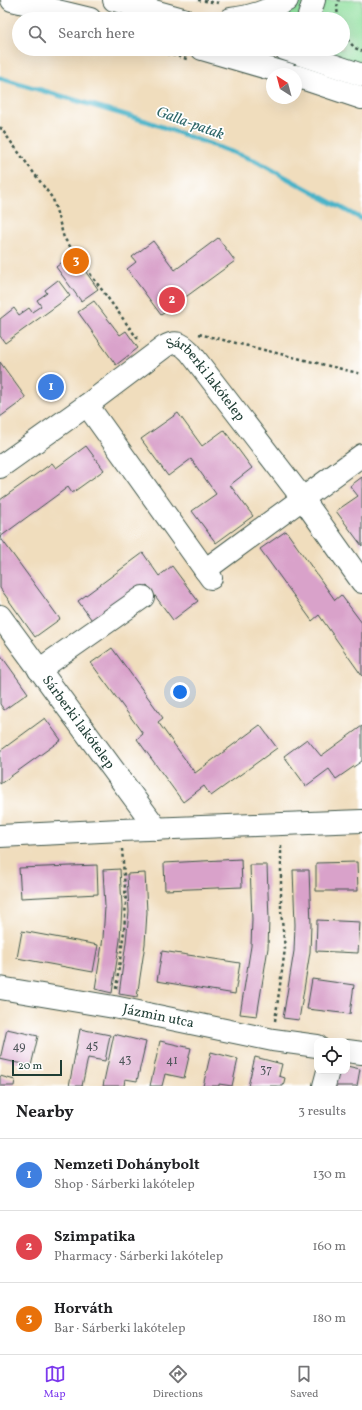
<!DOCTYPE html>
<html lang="en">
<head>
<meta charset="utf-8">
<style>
	body { margin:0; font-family:Vollkorn,serif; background:#f6f6f6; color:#202124 }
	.controls { position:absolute; right:12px; bottom:12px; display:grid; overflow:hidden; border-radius:8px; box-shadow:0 4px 16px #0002 }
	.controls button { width:36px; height:36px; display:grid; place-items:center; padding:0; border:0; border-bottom:1px solid #e0e0e0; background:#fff; color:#202124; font:20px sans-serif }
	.compass { position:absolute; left:266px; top:68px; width:36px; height:36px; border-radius:50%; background:#fff; box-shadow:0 4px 16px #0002; rotate:324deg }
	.scale { position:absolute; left:12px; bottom:10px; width:50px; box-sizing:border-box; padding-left:4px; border:2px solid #1f3d34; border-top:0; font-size:11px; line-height:14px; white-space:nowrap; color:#1f3d34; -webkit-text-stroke:3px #fff; paint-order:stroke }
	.you { position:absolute; left:180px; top:692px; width:14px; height:14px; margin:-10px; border:3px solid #fff; border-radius:50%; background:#1a73e8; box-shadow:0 0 0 6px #1a73e833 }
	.badge { display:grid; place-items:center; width:26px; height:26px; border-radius:50%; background:#7c3aed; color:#fff; font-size:13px; font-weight:700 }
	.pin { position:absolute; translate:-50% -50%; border:2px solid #fff; box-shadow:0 1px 4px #0006 }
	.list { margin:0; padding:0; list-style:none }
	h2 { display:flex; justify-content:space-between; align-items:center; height:52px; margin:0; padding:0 16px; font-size:17px }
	h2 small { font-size:13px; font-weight:400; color:#757577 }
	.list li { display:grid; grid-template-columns:26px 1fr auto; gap:12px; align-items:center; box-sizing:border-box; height:72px; padding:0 16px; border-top:1px solid #e0e0e0 }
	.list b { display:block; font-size:15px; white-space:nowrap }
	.list p { margin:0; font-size:13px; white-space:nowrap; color:#757577 }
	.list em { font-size:13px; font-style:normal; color:#757577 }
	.icon { flex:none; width:22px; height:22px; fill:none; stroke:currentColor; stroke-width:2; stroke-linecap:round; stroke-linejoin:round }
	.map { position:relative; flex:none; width:362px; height:1086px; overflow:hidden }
	.search { position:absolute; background:#fff; box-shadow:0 4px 16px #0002; left:12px; right:12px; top:12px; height:44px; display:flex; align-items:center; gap:10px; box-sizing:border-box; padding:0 14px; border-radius:22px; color:#757577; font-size:15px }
	.sheet { height:268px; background:#fff }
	nav { display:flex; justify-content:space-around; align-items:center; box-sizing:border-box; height:56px; border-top:1px solid #e0e0e0; background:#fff; font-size:11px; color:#757577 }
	nav a { display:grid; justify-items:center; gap:2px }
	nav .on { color:#7c3aed }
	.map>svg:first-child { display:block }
	.green { fill:#90e09f; stroke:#588e6a }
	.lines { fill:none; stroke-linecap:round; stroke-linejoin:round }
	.stream { stroke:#4ab3c8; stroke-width:5 }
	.building { fill:#d9a2ca }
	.minor-casing { stroke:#3e5549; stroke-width:24 }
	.path { stroke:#3e5549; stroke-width:2.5; stroke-dasharray:3 3; stroke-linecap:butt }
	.minor { stroke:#fff; stroke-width:22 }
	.labels { text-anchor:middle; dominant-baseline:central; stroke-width:3.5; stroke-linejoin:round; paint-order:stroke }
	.number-label { font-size:12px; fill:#4e565a }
	.street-label { font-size:14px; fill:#1f3d34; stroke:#fff }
	.water-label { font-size:15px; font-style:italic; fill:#2e6668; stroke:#fff }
</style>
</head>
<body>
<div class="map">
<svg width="362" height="1086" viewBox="0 0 362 1086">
	<rect width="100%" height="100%" fill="#fff"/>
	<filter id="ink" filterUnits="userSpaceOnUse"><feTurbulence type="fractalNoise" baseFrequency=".025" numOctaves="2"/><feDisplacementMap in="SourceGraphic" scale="8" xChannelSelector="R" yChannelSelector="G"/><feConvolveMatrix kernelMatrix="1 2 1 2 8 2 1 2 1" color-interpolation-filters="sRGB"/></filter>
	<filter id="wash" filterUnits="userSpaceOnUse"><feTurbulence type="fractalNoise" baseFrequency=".012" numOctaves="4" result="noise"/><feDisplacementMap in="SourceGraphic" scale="16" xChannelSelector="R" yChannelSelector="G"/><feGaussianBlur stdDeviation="0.9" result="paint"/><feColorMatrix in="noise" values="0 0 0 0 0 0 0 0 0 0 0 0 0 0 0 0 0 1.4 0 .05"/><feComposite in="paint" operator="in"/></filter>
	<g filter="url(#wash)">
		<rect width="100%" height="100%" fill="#f0ddbd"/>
		<!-- green -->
		<path class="green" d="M300,0H305L299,19H269L295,5Z
			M314,0H362V75L296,49H343V19H308Z"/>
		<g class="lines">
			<!-- stream -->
			<path class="stream" d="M0,78L146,121L254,160L362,219"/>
		</g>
		<g id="blocks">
			<!-- building -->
			<path class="building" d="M218,238L235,261L161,315L127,269L136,262L132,257L153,241L175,270Z
				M73,254L98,289L81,301L56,267Z
				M58,280L70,296L5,343L0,336V319L14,308L19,315L29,308L32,312L41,306L37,300L47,293L45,290Z
				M94,301L120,335L126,331L138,348L116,365L78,312Z
				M0,362L26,398L0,417Z
				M178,413L202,446L224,430L252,468L230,485L253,516L216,543L192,511L216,494L191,459L168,476L141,439Z
				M86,446L104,470L72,493L68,487L0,537V500L52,463L56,468Z
				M362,477V546L336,511L358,496L350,486Z
				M286,531L335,600L341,595L362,623V676L319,615L312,621L260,549Z
				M0,537L60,619L35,637L0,588Z
				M143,553L159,576L172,566L198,601L173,620L147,585L94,623L78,601Z
				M112,648L163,718L158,722L195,773L260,725L277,748L211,796L204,786L183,802L137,739L143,734L91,663Z
				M0,654L28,693L4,710L0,704Z
				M45,718L61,740L0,784V751Z
				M362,726V761L336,779L329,769L306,786L284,756L307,739L321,756Z
				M241,859L242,887L165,890L164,863Z
				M357,862L358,891H316V863Z
				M97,865L98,894L21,898L19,868Z
				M250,865H267L269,920L268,948L257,1016L240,1014L251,946L252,920Z
				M120,869L122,907L120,940L112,993L95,989L103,938L105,907L103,870Z
				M293,870H309L311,925L310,952L299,1020L283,1018L294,951L295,925Z
				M145,873L147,912L145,944L137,997L119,994L126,942L129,912L127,874Z
				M317,920L360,922L358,953L316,951Z
				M22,931L98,945L93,972L17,958Z
				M162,951L240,963L235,994L157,981Z
				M312,979L354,985L350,1014L307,1009Z
				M7,1029L38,1036L31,1066L0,1059Z
				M80,1029L110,1035L105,1061L88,1058L82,1086H69Z
				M114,1034L146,1042L137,1081L125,1079L124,1086H103Z
				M160,1041L191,1048L184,1078L165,1074L162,1086H150Z
				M211,1052L238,1059L232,1086L219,1084V1086H203Z
				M255,1057L282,1064L279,1076L285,1078L283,1086H248Z
				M347,1066L360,1069L357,1086H331L333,1071H347Z
				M0,1076L15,1080L14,1086H0Z"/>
		</g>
	</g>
	<g filter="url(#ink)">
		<use href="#blocks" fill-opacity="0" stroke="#3e5549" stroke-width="1"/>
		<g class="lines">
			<defs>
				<g id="minor">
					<path d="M12,0L90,19"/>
					<path d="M114,0L183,19"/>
					<path d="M231,19C254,16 267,11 287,0"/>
					<path d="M308,19L314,0"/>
					<path d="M202,49L288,74"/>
					<path d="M285,49L362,75"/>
					<path d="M296,76L362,98"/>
					<path d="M87,405L211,578"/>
					<path id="s1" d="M0,467L87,405L164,347C176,340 181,343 190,352L303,499L362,582"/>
					<path d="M205,570L362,455"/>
					<path id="s2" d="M0,616L157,829"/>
					<path d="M39,670L143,597"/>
					<path d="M0,836L121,830L362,821"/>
					<path id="s3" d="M0,988L114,1007L273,1040L317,1046"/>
					<path d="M347,1051L362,1053"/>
					<path d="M324,1086L328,1071"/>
				</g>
			</defs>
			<!-- minor casing -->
			<use href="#minor" class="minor-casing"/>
			<!-- path -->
			<path class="path" d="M198,0L219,3
				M338,19L337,7L339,0
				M343,35L355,48L362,51
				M149,49L187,59
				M0,127L53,199L64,238L140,342
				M199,334L362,374
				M116,989L124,931L126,902L122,849
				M275,1021L285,949L281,911V843"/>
			<!-- minor -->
			<use href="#minor" class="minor"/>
		</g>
	</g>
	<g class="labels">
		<!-- number labels -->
		<g class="number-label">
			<text x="92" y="1046">45</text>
			<text x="19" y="1047">49</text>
			<text x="125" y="1060">43</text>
			<text x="172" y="1061">41</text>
			<text x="266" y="1070">37</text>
		</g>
		<!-- street labels -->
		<g class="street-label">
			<text stroke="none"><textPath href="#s1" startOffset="262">Sárberki lakótelep</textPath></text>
			<text stroke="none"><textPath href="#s2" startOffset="132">Sárberki lakótelep</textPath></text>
			<text stroke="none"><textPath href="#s3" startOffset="161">Jázmin utca</textPath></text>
		</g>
		<!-- water labels -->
		<g class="water-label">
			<text transform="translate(190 124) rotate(20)">Galla-patak</text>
		</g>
	</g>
</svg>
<div class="controls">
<button><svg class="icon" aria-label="locate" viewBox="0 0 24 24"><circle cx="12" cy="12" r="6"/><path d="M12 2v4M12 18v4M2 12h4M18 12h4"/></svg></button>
</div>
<svg class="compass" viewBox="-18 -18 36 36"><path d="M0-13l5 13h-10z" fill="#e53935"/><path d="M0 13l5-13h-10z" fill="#757577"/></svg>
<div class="scale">20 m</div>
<div class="you"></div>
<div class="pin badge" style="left:51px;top:387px;background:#3f7fe0">1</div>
<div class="pin badge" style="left:172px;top:300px;background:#e0444e">2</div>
<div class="pin badge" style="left:76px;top:261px;background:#e8710a">3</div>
<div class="search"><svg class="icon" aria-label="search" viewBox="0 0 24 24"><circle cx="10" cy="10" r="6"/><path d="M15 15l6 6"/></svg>Search here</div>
</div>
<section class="sheet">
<h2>Nearby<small>3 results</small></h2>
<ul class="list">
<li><span class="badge" style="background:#3f7fe0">1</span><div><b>Nemzeti Dohánybolt</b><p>Shop · Sárberki lakótelep</p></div><em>130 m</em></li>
<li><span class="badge" style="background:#e0444e">2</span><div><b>Szimpatika</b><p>Pharmacy · Sárberki lakótelep</p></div><em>160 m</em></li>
<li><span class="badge" style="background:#e8710a">3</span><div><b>Horváth</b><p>Bar · Sárberki lakótelep</p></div><em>180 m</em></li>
</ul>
</section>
<nav>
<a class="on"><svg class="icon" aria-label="map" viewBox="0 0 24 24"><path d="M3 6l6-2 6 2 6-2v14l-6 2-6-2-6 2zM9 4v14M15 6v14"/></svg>Map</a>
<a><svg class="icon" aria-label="directions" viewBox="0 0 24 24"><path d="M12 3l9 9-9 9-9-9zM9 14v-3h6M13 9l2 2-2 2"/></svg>Directions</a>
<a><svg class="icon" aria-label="saved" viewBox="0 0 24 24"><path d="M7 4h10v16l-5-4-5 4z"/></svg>Saved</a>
</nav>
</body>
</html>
